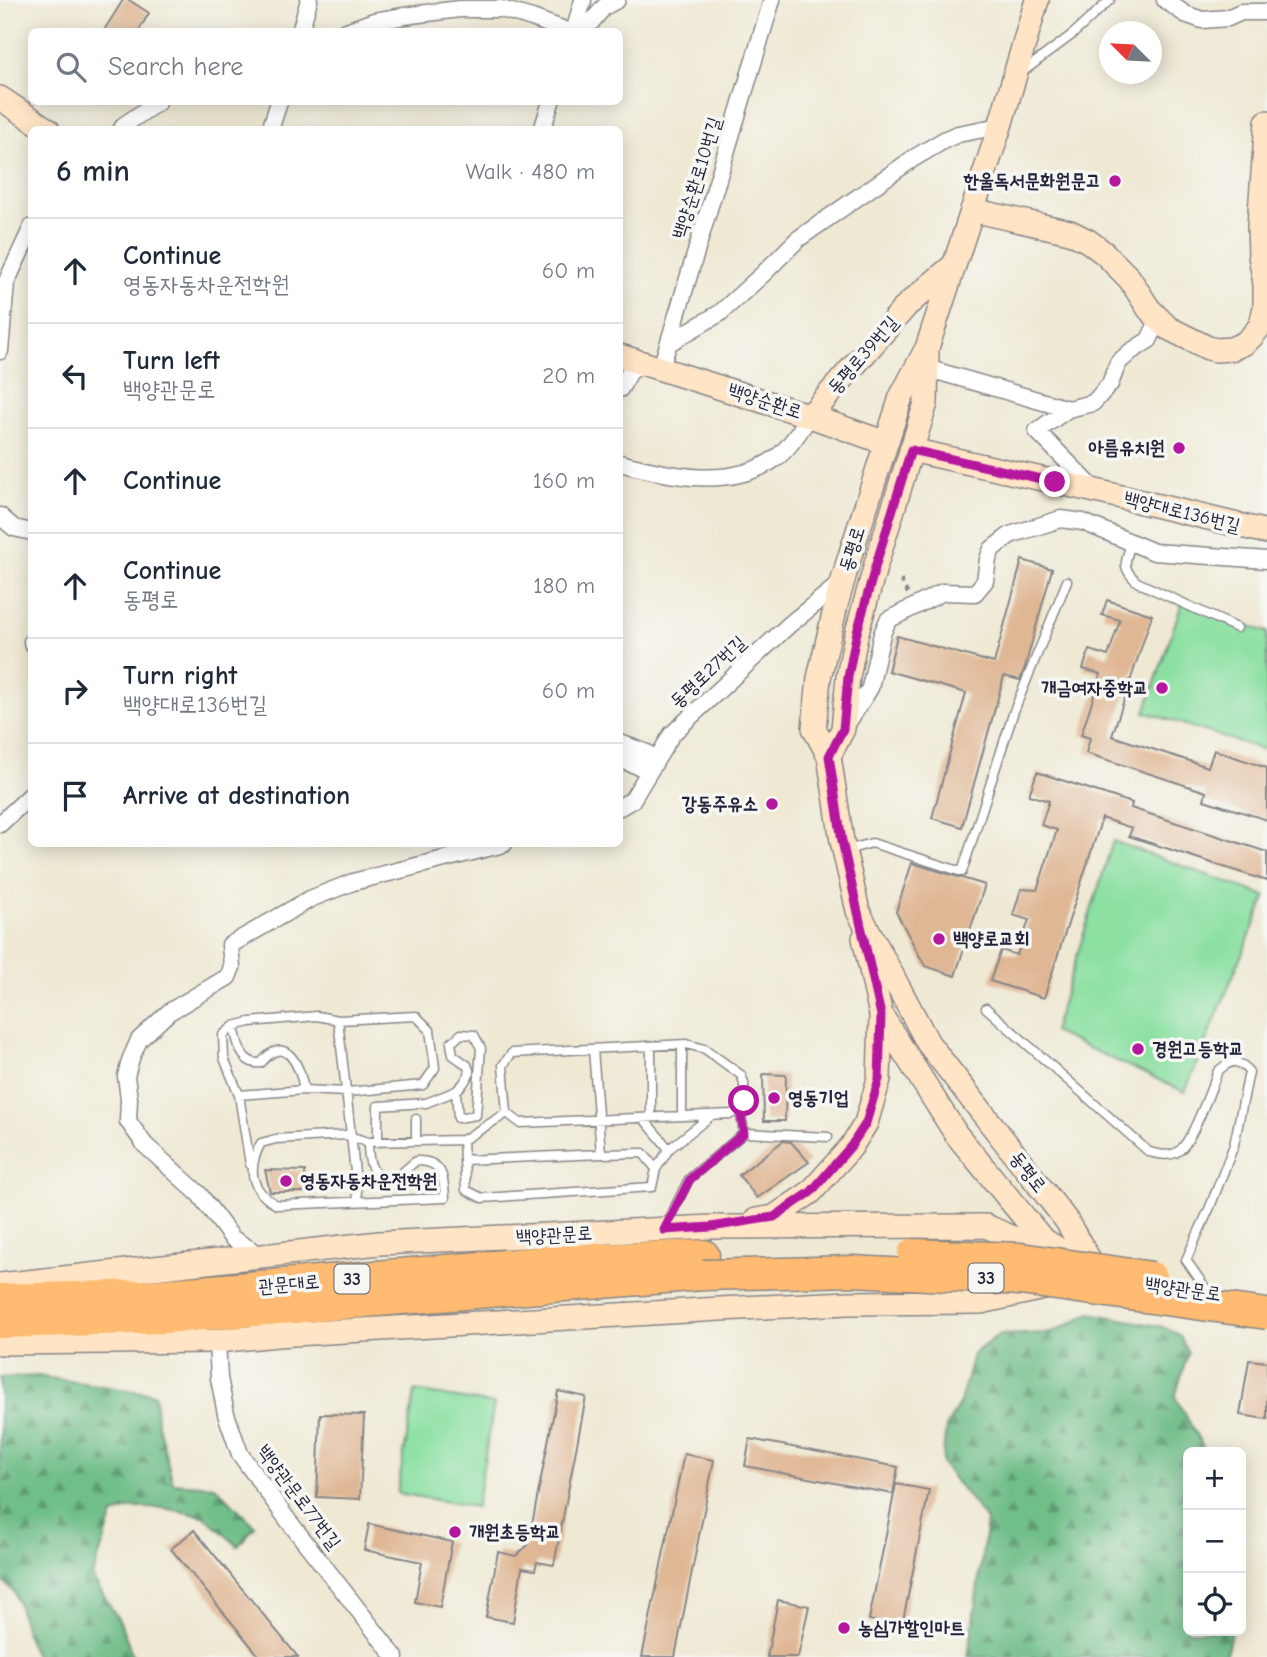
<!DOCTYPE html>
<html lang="en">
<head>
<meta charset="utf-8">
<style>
	body { margin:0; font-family:"Comic Neue","Poor Story",sans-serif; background:#f6f6f7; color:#1f2937 }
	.controls { position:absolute; right:21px; bottom:21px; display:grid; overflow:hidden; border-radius:10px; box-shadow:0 4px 18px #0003 }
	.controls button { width:63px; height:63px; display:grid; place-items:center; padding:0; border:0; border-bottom:2px solid #e0e1e3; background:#fff; color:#1f2937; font:35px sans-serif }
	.compass { position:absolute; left:1099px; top:21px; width:63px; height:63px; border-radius:50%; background:#fff; box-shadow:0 4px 18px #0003; rotate:294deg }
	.stop { position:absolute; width:21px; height:21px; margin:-16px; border:5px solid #b5179e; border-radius:50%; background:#fff }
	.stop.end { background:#b5179e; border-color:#fff; box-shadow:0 2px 7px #0008 }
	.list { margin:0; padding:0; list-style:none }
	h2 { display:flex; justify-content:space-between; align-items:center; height:91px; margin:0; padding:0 28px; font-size:30px }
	h2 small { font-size:23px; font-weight:400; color:#747a83 }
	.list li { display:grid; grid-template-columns:46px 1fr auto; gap:21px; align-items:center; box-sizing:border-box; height:105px; padding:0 28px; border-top:2px solid #e0e1e3 }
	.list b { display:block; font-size:26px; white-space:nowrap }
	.list p { margin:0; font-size:23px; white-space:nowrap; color:#747a83 }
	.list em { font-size:23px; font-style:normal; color:#747a83 }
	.icon { flex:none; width:38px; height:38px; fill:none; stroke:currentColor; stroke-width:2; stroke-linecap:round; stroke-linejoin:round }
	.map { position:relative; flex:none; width:1267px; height:1657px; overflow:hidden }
	.search { position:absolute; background:#fff; box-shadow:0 4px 18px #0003; left:28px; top:28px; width:595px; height:77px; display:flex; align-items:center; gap:18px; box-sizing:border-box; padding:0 24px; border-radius:10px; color:#747a83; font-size:26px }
	.panel { position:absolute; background:#fff; box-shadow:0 4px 18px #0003; left:28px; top:126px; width:595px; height:721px; border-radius:10px }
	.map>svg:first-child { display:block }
	.grass { fill:#8be0a2; stroke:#56816e; stroke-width:2 }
	.forest { fill:url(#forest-firs); stroke:#497062; stroke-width:2 }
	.building { fill:#e0b794 }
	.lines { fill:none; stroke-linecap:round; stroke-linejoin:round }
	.lane-casing { stroke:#888688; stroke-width:11 }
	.street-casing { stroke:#888688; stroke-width:19 }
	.secondary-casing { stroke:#888688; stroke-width:26 }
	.highway-casing { stroke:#888688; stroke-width:33 }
	.path { stroke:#888688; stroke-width:3.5; stroke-dasharray:5 5; stroke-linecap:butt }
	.lane { stroke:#fff; stroke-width:8 }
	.street { stroke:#fff; stroke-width:16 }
	.secondary { stroke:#ffe4c6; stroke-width:23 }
	.highway { stroke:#febb71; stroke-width:30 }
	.highway-bridge-casing { stroke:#888688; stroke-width:33; stroke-linecap:butt }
	.highway-bridge { stroke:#febb71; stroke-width:30 }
	.route { stroke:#b5179e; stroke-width:9 }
	.poi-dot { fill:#b5179e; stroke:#f6f6f2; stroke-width:2.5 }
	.labels { text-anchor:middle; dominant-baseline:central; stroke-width:7; stroke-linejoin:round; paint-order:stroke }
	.shield { fill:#f6f6f2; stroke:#626272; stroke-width:2 }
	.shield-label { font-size:18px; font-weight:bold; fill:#22223b }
	.street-label { font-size:19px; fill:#22223b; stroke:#f6f6f2 }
	.poi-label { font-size:19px; font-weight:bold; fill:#22223b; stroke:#f6f6f2; text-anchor:start }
</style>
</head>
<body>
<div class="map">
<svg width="1267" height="1657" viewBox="0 0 1267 1657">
	<defs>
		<pattern id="forest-firs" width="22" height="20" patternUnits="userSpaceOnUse" patternTransform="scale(1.75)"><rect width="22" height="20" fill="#70be88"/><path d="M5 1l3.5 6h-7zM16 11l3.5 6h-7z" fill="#5c9a70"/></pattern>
	</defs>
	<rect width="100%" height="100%" fill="#f6f6f2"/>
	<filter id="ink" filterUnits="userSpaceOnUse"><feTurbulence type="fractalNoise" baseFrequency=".0143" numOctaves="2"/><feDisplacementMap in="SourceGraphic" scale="14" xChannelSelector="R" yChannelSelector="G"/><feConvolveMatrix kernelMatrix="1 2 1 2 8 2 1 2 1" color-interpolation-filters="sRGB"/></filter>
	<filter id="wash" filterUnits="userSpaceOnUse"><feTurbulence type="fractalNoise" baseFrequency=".00686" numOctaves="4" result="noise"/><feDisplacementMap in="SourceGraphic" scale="28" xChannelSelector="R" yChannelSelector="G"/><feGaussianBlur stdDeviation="1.57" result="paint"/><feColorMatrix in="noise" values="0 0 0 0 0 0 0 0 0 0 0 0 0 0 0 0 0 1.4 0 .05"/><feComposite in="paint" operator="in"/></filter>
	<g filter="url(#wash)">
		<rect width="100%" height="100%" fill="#efe9d4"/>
		<!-- grass -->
		<path class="grass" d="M1182,603L1267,632V751L1145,712Z
			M1113,841L1266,896L1185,1092L1053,1032Z
			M415,1391L494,1404L476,1507L397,1493Z"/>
		<!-- forest -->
		<path class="forest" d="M1090,1313L1164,1327L1180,1336L1188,1353L1175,1397L1206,1452H1188V1631H1231L1226,1657H968L987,1521L942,1464L946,1427L960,1403L973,1354L998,1335L1051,1333Z
			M37,1376L155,1394L157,1421L173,1483L215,1486L255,1526L238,1546L204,1516L164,1508H131L113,1515L92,1577L120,1622L133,1657H36L30,1645L15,1593L0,1578V1378Z"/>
		<g id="blocks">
			<!-- building -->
			<path class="building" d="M123,0H129L149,13L138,32H103Z
				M1022,560L1052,569L1025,667L1020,680L1004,676L962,827L932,818L966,693L888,671L897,636L994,663Z
				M1107,600L1152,615L1112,736L1208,767L1214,750L1267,768V820L1204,800L1206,792L1086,753L1090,738L1081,735L1101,674L1083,669L1089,650L1108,656L1120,620L1102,615Z
				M1037,772L1132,803L1131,808L1267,852V881L1129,836L1132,828L1102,818L1044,998L990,981L1001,950L1017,955L1029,920L1013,915L1021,889L1037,890L1057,830L1041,825L1049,801L1029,795Z
				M912,863L985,885L955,976L925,966L896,912Z
				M763,1074L786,1075L785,1121H764Z
				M783,1141L791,1142L809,1162L757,1198L739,1175Z
				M265,1170L305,1171L306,1192H270Z
				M1249,1360L1267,1362V1419L1240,1415Z
				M558,1391L586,1397L554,1565L537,1562L535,1570L522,1568L513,1622L486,1617L498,1552L516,1556L528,1545Z
				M320,1414L364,1415L360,1499L317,1497Z
				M750,1439L898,1467L893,1494L745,1466Z
				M684,1454L714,1460L675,1657H642Z
				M896,1484L929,1490L902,1626L869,1620Z
				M369,1524L452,1542L440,1607L415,1602L422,1562L364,1550Z
				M194,1530L298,1657H260L171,1549Z
				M778,1600L809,1606L798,1657H767Z"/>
		</g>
	</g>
	<g filter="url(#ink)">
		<use href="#blocks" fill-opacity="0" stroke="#888688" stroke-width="2"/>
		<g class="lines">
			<defs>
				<path id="lane" d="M1021,73L1073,34L1110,0
					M1131,542C1126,562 1120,566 1137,582L1237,628
					M847,850L872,843L962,872L1014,711L1067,581
					M986,1008L1149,1152C1159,1154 1171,1158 1180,1150C1193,1140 1211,1088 1218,1071L1227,1064L1235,1061L1244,1066L1249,1072L1234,1145L1210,1207L1186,1260L1209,1293
					M234,1026L223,1035L224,1058L239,1095L304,1090C300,1066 286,1032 261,1063C241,1065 237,1042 234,1026L250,1022L317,1016L338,1020
					M686,1044L705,1049L741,1075L744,1083V1101L740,1110L731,1114L520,1123L507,1113L503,1065L512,1053Z
					M682,1045V1116
					M651,1046V1117
					M593,1049L601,1154L643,1153L656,1169L652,1187L482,1198L466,1190L464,1160L601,1154
					M304,1090L347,1092L423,1085L435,1068L430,1030L416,1016L338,1020C345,1081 352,1141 358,1202
					M239,1095L250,1164
					M643,1118L669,1149L656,1169
					M744,1133L828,1137
					M416,1141V1119
					M368,1142L346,1135L276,1139L261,1143C247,1168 250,1191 277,1205L445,1198C444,1176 442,1160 416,1161C410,1165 404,1172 398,1176C395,1178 392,1178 388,1178C369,1176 368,1157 368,1142L463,1140
					M378,1142V1106L426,1103L456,1091L458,1118L476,1115L481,1048L474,1035L461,1034L451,1043L453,1055L467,1065L470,1073L463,1084L456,1091
					M669,1149L712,1115
					M464,1160L463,1140L507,1113
					M665,1227L689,1179L744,1133L740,1110"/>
				<path id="street" d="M1165,0L1185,14L1202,20L1228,18L1241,12H1267
					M300,32L309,0
					M344,32L374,21L411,15L460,9H501L532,18L570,32
					M574,32L583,0
					M580,32L584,31L604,7L617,0
					M121,130L124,125L158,102
					M270,130L279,102
					M542,130L551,102
					M669,343L720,313L763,274L798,239L914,158L946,139L958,134L1000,126
					M0,351L6,283L32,227
					M661,368L772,0
					M926,368L1068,409
					M620,389L630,372L643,363
					M620,463C669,476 731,490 776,458C790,448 800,430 810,416
					M1094,489L1037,431L1068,409L1093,403L1110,384L1118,363L1130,352L1149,340L1159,319
					M0,516L14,528L32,532
					M32,641V643
					M845,727L870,688L882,634L888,620L943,592L975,593L985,581L988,559L992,549L1010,535L1061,519L1083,522L1154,552L1267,560
					M620,743L647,753L650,770L620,760
					M620,807L632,800L672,734L790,624L842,582
					M0,824L32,794
					M261,1256L232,1238L199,1194L145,1145L128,1121L129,1099L126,1076L131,1058L139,1040L169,1012L228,977L232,967L230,945L310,899L353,882L504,844
					M217,1341L219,1378L226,1414L240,1454L287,1519L395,1657"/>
				<path id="secondary" d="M1037,0L1000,126L927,348L901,397L849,559L836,605L819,678L814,728L829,756L842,841L858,911L928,1043L1066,1220L1099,1276
					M0,98L48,130
					M972,210L1070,232L1088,241L1104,253L1129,278L1149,309L1168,328L1208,348L1216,350L1231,349L1245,343L1253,335L1261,325L1265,307V284L1260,255L1259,225L1267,122
					M620,356L810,416L886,443
					M810,416L907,305L954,265
					M911,450L1096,491L1267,532
					M829,756L843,729L848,677L856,636L876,564L926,403L927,354
					M881,1015L956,1134L1042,1239L1058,1249
					M756,1220L774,1217L811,1192L851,1147L866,1123L879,1079L881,1015L864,938
					M0,1285L379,1243L711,1227L986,1226L1055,1257
					M0,1343L217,1341L277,1335L720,1309L848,1303L981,1302L1044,1288"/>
				<path id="highway" d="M0,1299L153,1295L551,1261L704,1255
					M0,1323L166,1318L703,1275"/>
			</defs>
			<!-- lane casing -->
			<use href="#lane" class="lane-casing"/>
			<!-- street casing -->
			<use href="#street" class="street-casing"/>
			<!-- secondary casing -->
			<use href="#secondary" class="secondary-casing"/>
			<!-- highway casing -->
			<use href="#highway" class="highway-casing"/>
			<!-- path -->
			<path class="path" d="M901,580L908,594"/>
			<!-- lane -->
			<use href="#lane" class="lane"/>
			<!-- street -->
			<use href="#street" class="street"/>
			<!-- secondary -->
			<use href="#secondary" class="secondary"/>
			<!-- highway -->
			<use href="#highway" class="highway"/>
			<defs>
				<path id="highway-bridge" d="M913,1254L1021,1258L1152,1277
					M703,1275L853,1271L1020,1280L1267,1314"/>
			</defs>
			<!-- highway-bridge casing -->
			<use href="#highway-bridge" class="highway-bridge-casing"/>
			<!-- highway-bridge -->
			<use href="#highway-bridge" class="highway-bridge"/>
		</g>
	</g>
	<g class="lines" filter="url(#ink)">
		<!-- route -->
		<path class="route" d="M744,1101L740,1110L744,1133L690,1179L664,1230L711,1227L774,1217L811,1192L851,1146L866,1123L879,1079L881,1015L842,841L829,756L843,729L848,677L856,636L876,564L911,450L1055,482"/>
	</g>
	<!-- markers -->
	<g class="poi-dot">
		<circle cx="1115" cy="181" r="7"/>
		<circle cx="1179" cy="448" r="7"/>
		<circle cx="1162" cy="688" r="7"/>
		<circle cx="772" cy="804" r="7"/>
		<circle cx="939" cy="939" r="7"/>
		<circle cx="1138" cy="1049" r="7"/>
		<circle cx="774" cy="1098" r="7"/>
		<circle cx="286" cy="1181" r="7"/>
		<circle cx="455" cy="1532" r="7"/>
		<circle cx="844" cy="1628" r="7"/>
	</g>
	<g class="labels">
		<!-- shield labels -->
		<g class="shield">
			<rect x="968.5" y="1263.5" width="35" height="29" rx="5"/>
			<rect x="334.5" y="1264.5" width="35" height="29" rx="5"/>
		</g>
		<g class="shield-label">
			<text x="986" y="1278">33</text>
			<text x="352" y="1279">33</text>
		</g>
		<!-- street labels -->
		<g class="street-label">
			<text transform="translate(697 178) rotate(-73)">백양순환로10번길</text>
			<text transform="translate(863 355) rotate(-49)">동평로39번길</text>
			<text transform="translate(765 401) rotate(18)">백양순환로</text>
			<text transform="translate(1182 512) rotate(14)">백양대로136번길</text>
			<text transform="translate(852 549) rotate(-73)">동평로</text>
			<text transform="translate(708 672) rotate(-43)">동평로27번길</text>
			<text transform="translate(1028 1172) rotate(52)">동평로</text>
			<text transform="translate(554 1235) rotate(-3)">백양관문로</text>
			<text transform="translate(289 1284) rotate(-5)">관문대로</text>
			<text transform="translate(1183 1289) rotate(8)">백양관문로</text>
			<text transform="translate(299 1497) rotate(53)">백양관문로77번길</text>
		</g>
		<!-- poi labels -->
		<g class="poi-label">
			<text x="1101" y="181" text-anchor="end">한울독서문화원문고</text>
			<text x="1165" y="448" text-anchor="end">아름유치원</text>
			<text x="1148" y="688" text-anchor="end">개금여자중학교</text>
			<text x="758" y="804" text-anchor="end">강동주유소</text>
			<text x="953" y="939">백양로교회</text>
			<text x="1152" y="1049">경원고등학교</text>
			<text x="788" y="1098">영동기업</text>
			<text x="300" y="1181">영동자동차운전학원</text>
			<text x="469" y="1532">개원초등학교</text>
			<text x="858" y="1628">농심가할인마트</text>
		</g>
	</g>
</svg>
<div class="controls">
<button>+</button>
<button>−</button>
<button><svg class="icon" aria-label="locate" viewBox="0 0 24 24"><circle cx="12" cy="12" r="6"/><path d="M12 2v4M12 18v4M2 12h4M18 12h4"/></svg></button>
</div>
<svg class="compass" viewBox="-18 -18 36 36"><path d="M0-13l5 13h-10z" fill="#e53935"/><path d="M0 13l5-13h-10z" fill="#747a83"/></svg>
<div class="stop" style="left:744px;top:1101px"></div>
<div class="stop end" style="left:1055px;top:482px"></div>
<div class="search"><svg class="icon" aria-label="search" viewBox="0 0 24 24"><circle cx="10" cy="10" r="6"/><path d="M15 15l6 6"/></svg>Search here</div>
<section class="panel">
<h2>6 min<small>Walk · 480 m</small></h2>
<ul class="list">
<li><svg class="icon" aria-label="ahead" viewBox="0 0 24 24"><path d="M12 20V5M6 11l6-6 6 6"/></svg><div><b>Continue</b><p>영동자동차운전학원</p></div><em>60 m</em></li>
<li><svg class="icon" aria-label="left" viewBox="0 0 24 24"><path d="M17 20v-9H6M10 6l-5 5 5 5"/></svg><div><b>Turn left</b><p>백양관문로</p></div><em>20 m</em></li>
<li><svg class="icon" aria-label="ahead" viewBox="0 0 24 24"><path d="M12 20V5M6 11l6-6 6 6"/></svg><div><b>Continue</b></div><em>160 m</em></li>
<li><svg class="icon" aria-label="ahead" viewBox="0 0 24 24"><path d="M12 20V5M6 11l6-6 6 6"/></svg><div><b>Continue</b><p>동평로</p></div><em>180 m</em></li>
<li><svg class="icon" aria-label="right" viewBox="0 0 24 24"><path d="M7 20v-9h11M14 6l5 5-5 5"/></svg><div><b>Turn right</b><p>백양대로136번길</p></div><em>60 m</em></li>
<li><svg class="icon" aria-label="arrive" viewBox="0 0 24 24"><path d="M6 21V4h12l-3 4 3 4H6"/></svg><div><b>Arrive at destination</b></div></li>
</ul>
</section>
</div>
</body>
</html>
